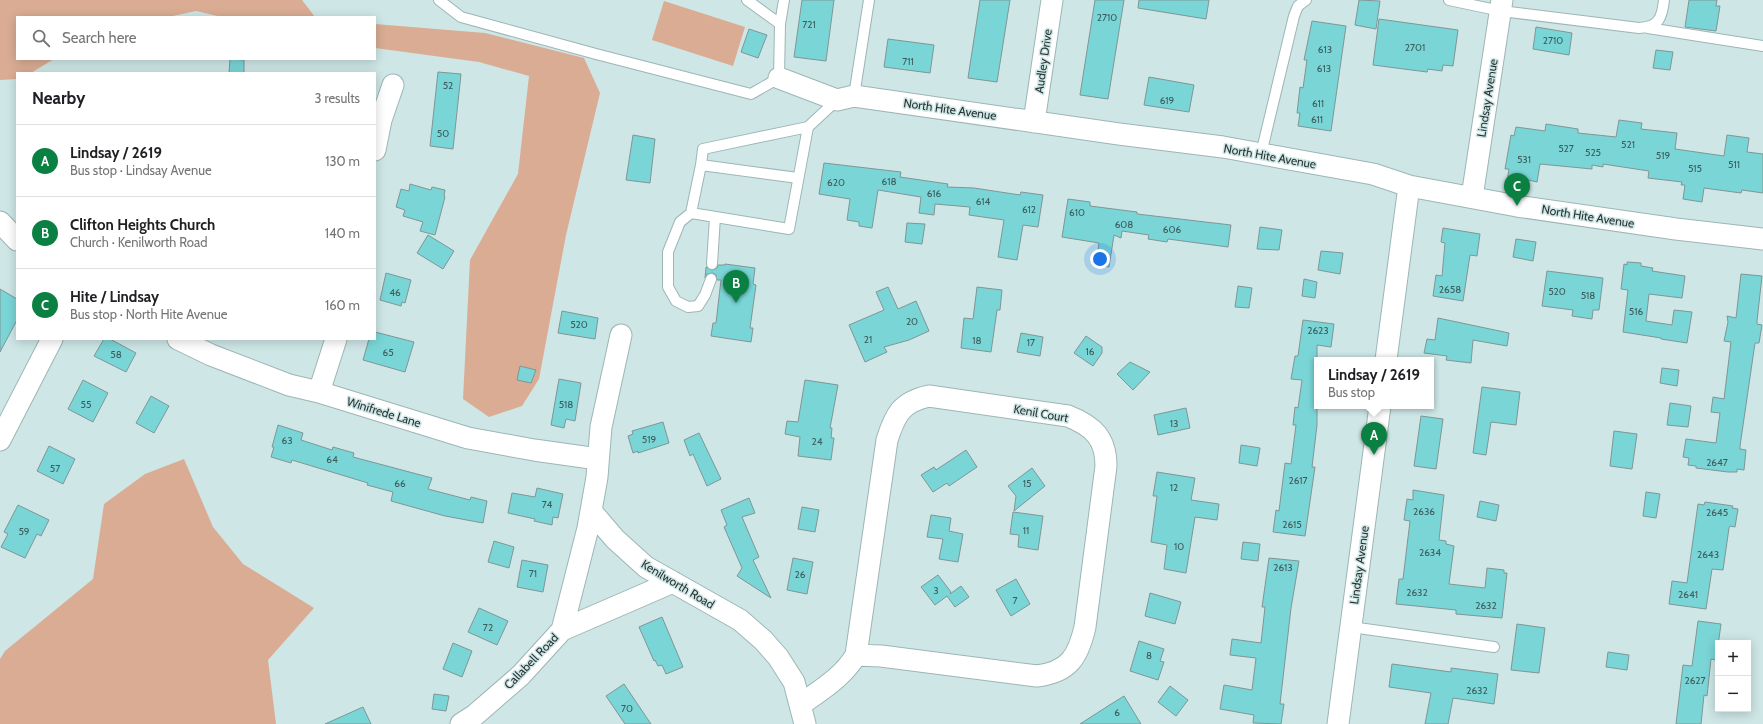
<!DOCTYPE html>
<html lang="en">
<head>
<meta charset="utf-8">
<style>
	body { margin:0; font-family:Cabin,sans-serif; background:#f6f6f6; color:#202124 }
	.controls { position:absolute; right:12px; bottom:12px; display:grid; overflow:hidden; border-radius:0px; box-shadow:0 2px 10px #0003 }
	.controls button { width:36px; height:36px; display:grid; place-items:center; padding:0; border:0; border-bottom:1px solid #e0e0e0; background:#fff; color:#202124; font:20px sans-serif }
	.you { position:absolute; left:1100px; top:259px; width:14px; height:14px; margin:-10px; border:3px solid #fff; border-radius:50%; background:#1a73e8; box-shadow:0 0 0 6px #1a73e833 }
	.badge { display:grid; place-items:center; width:26px; height:26px; border-radius:50%; background:#0b8043; color:#fff; font-size:13px; font-weight:700 }
	.pin { position:absolute; translate:-50% -33px; filter:drop-shadow(0 1px 2px #0008) }
	.pin::after { content:''; position:absolute; top:21px; width:14px; height:12px; background:inherit; clip-path:polygon(0 0,100% 0,50% 100%) }
	.popup { position:absolute; left:1314px; top:357px; width:120px; height:52px; box-sizing:border-box; display:grid; place-content:center; border-radius:0px; background:#fff; filter:drop-shadow(0 1px 3px #0005); font-size:13px; white-space:nowrap; color:#757577 }
	.popup b { font-size:15px; color:#202124 }
	.popup::after { content:''; position:absolute; left:50%; top:100%; margin-left:-8px; border:8px solid transparent; border-top-color:#fff }
	.list { margin:0; padding:0; list-style:none }
	h2 { display:flex; justify-content:space-between; align-items:center; height:52px; margin:0; padding:0 16px; font-size:17px }
	h2 small { font-size:13px; font-weight:400; color:#757577 }
	.list li { display:grid; grid-template-columns:26px 1fr auto; gap:12px; align-items:center; box-sizing:border-box; height:72px; padding:0 16px; border-top:1px solid #e0e0e0 }
	.list b { display:block; font-size:15px; white-space:nowrap }
	.list p { margin:0; font-size:13px; white-space:nowrap; color:#757577 }
	.list em { font-size:13px; font-style:normal; color:#757577 }
	.icon { flex:none; width:22px; height:22px; fill:none; stroke:currentColor; stroke-width:2; stroke-linecap:round; stroke-linejoin:round }
	.map { position:relative; flex:none; width:1763px; height:724px; overflow:hidden }
	.search { position:absolute; background:#fff; box-shadow:0 2px 10px #0003; left:16px; top:16px; width:360px; height:44px; display:flex; align-items:center; gap:10px; box-sizing:border-box; padding:0 14px; border-radius:0px; color:#757577; font-size:15px }
	.panel { position:absolute; background:#fff; box-shadow:0 2px 10px #0003; left:16px; top:72px; width:360px; height:268px; border-radius:0px }
	.map>svg:first-child { display:block }
	.green { fill:#daac94 }
	.building { fill:#7ad5d6; stroke:#7f9696 }
	.lines { fill:none; stroke-linecap:round; stroke-linejoin:round }
	.service-casing { stroke:#9db5b5; stroke-width:12 }
	.minor-casing { stroke:#9db5b5; stroke-width:23 }
	.service { stroke:#fff; stroke-width:10 }
	.minor { stroke:#fff; stroke-width:21 }
	.labels { text-anchor:middle; dominant-baseline:central; stroke-width:3; stroke-linejoin:round; paint-order:stroke }
	.number-label { font-size:10px; fill:#3e5c5c }
	.street-label { font-size:12px; fill:#2a3333; stroke:#cee6e6 }
</style>
</head>
<body>
<div class="map">
<svg width="1763" height="724" viewBox="0 0 1763 724">
	<rect width="100%" height="100%" fill="#cee6e6"/>
	<!-- green -->
	<path class="green" d="M0,0H302L315,17H222L196,11L168,17H17V59H54L31,73H17V79L0,80Z
		M664,1L745,27L733,66L652,40Z
		M375,24L485,33L584,58L600,93L566,235L539,379L522,406L489,417L463,399L470,260L518,174L529,76L479,62L375,48Z
		M184,459L213,527L243,564L314,608L268,660L276,724H0V659L5,651L93,579L104,504L145,474Z"/>
	<!-- building -->
	<path class="building" d="M802,0H834L826,61L794,57Z
		M980,0H1010L997,82L968,78Z
		M1095,0H1124L1108,99L1080,95Z
		M1139,0H1209L1206,19L1138,8Z
		M1359,0L1380,1L1376,29L1355,25Z
		M1689,0H1717L1716,6H1720L1716,31L1685,27Z
		M1379,19L1458,30L1453,66L1443,65L1442,71L1428,69L1427,72L1373,65Z
		M1312,21L1346,26L1331,131L1298,126L1300,113H1297L1300,87L1303,88L1307,60H1304Z
		M1536,27L1572,33L1569,55L1533,49Z
		M749,29L767,35L758,58L741,52Z
		M888,39L934,45L930,73L884,67Z
		M1656,50L1673,52L1670,70L1653,68Z
		M230,59L244,60V73H229Z
		M438,72L461,74L453,149L430,146Z
		M1149,77L1194,85L1189,112L1144,105Z
		M1619,120L1642,123L1641,129L1677,133L1675,149L1724,156L1727,135L1749,138L1747,152L1763,154V193L1742,190L1741,193L1704,188L1702,202L1683,199L1685,185H1681L1682,182L1648,178L1649,171L1603,164V167L1592,165V169L1540,164L1537,182L1528,180L1527,185L1507,182L1509,169H1505L1511,135L1514,136L1516,127L1545,131L1546,124L1578,129V133L1616,137Z
		M633,135L655,139L650,183L626,180Z
		M824,163L901,172L900,177L948,184L947,187L974,188L1020,195L1021,192L1043,195L1038,227L1023,225L1017,260L998,257L1004,220L969,215L970,207L935,204L934,215L919,213L921,197L878,190L872,228L859,226V222L847,220L850,199L819,194Z
		M410,184L431,190L432,187L445,190L444,196L445,197L435,235L420,231L423,222L403,216L405,210L396,207L401,189L409,191Z
		M1068,199L1090,202V206L1137,212V214L1231,225L1228,247L1168,239L1167,242L1148,239L1149,235L1122,231L1121,238L1114,235L1109,267L1096,265L1099,243L1062,237Z
		M907,223L925,224L922,244L905,242Z
		M1260,227L1282,230L1279,250L1257,249Z
		M1443,228L1480,234L1477,256L1470,255L1463,301L1433,296L1436,275L1442,276L1445,243L1441,242Z
		M428,235L454,251L443,269L417,253Z
		M1516,239L1536,242L1533,261L1513,257Z
		M1321,251L1343,253L1340,274L1318,270Z
		M1627,262L1641,263V266L1653,268L1652,271L1685,276L1682,298L1649,294L1646,321L1672,325L1674,310L1692,312L1687,343L1661,339V338L1623,332L1628,290L1621,289L1624,264L1627,265Z
		M725,264L755,268L753,284L756,285L750,328H753L751,342L711,336L713,323H716L721,280H717L716,275L713,273L707,274L705,278L706,267L712,270L717,268L718,265H725Z
		M1547,271L1603,278L1599,310H1593L1592,319L1572,316L1573,310L1542,306Z
		M386,273L411,280L405,303L402,302L401,306L380,300Z
		M1741,274L1762,276L1757,321V324L1762,325L1759,343H1755L1740,446V449L1746,450L1744,470L1737,469V472H1728L1696,468V466L1688,465L1689,458L1683,457L1686,439L1716,443L1720,413L1711,412L1713,397L1724,399L1731,342L1724,341L1728,322L1727,316L1736,318Z
		M1304,279L1317,282L1315,298L1302,296Z
		M1238,286L1252,288L1249,308L1235,307Z
		M888,287L898,309L916,301L929,331L909,340L884,347L887,352L865,362L849,325L884,310L876,292Z
		M977,287L1002,290L1000,310H997L991,352L961,348L964,318L973,319Z
		M0,289L17,299V320L0,352Z
		M562,311L598,318L595,339L558,333Z
		M1438,318L1509,333L1507,346L1473,340L1471,363L1446,360L1447,356L1424,353L1427,339L1435,340Z
		M1303,320L1334,324L1331,347L1317,345V425L1312,467H1315L1305,536L1273,532L1276,510L1279,511L1285,463L1291,464L1296,425H1293L1295,407L1298,408L1302,380L1291,379L1295,356H1298Z
		M375,332L414,342L405,372L363,360L369,339H375Z
		M1021,333L1043,337L1040,356L1017,352Z
		M1086,336L1102,347V353L1093,366L1074,353Z
		M104,339H110L136,353L126,372L94,356Z
		M1130,362L1150,372L1133,390L1117,374Z
		M520,366L536,370L531,383L517,380Z
		M1662,368L1679,370L1677,386L1660,383Z
		M559,379L581,383L575,421L566,419L564,428L551,425Z
		M83,380L108,393L93,422L68,409Z
		M805,380L838,385L830,428H832L831,438H834L831,460L798,456L800,437L785,434L787,421L798,422Z
		M1482,387L1520,392L1516,425L1491,422L1486,455L1473,453Z
		M151,396L169,406L154,433L136,423Z
		M1670,403L1691,406L1688,427L1667,425Z
		M1186,408L1190,428L1158,435L1154,415Z
		M1421,416L1443,419L1436,469L1414,466Z
		M663,422L669,443L638,453V451L633,453L628,436L633,434L632,431Z
		M278,425L303,433L301,440L332,450L333,447L354,453L353,457L432,478L428,489L470,500L471,497L487,501L483,523L445,516L391,501L393,492L367,485L368,483L292,460L291,463L271,457L274,447H272Z
		M1614,431L1637,434L1632,469L1610,466Z
		M699,433L721,479L707,486L693,454L690,456L684,440Z
		M1241,445L1260,448L1257,466L1239,463Z
		M49,446L75,459L63,484L37,471Z
		M966,450L977,467L949,486L947,483L933,492L921,475L934,467L936,470Z
		M1032,468L1045,486L1014,511L1016,496L1008,486Z
		M1157,472L1195,478L1191,500L1219,504L1217,520L1195,517L1186,573L1164,569L1167,545L1151,542L1157,496H1153Z
		M537,488L563,494L558,518L553,517L552,525L534,521L535,519L508,513L512,493L535,497Z
		M1413,490L1444,495L1439,540L1446,541V544L1454,546L1449,584L1485,588L1487,568L1504,570V573H1507L1502,618L1456,614V610L1396,604L1399,579H1403L1410,521L1404,520L1407,499L1413,500Z
		M1646,492L1660,494L1656,518L1643,516Z
		M749,498L755,513L742,517L759,557L753,560L771,598L737,576L742,568L724,527L727,525L721,510Z
		M1480,501L1499,505L1496,521L1477,517Z
		M1705,502L1733,506L1732,508L1738,509L1735,527L1730,526L1729,528L1723,570L1712,569L1706,609L1669,604L1672,581L1687,583L1698,504L1704,505Z
		M18,505L49,520L41,536L37,534L25,558L1,547L8,534L4,532Z
		M802,507L819,510L815,532L798,529Z
		M1013,512L1043,516L1038,550L1018,547L1019,535L1010,534Z
		M931,515L951,518L949,531L963,534L958,562L939,559L943,539L927,537Z
		M494,541L514,547L509,568L488,562Z
		M1243,542L1260,544L1258,561L1241,559Z
		M793,558L813,562L807,594L787,590Z
		M1269,558L1299,561L1291,608L1280,704H1284L1281,724L1253,723L1254,715L1220,709L1224,685L1252,690L1256,658L1230,655L1232,639L1261,643L1265,607H1262Z
		M522,560L548,565L543,592L517,587Z
		M938,575L951,592L950,594L961,586L969,597L955,607L947,596L935,605L921,587Z
		M1016,579L1030,604L1011,616L996,590Z
		M1150,593L1181,602L1175,624L1145,616Z
		M479,608L508,621L497,645L468,632Z
		M662,617L683,667L666,674L662,665L658,666L655,660L654,661L639,627Z
		M1698,621L1721,624L1716,660L1711,659L1707,696L1704,695L1701,724H1676L1683,665L1692,666Z
		M1517,624L1545,628L1539,673L1511,670Z
		M1139,641L1164,649L1160,661L1164,662L1158,680L1130,671Z
		M453,643L472,651L462,677L443,669Z
		M1608,652L1629,655L1627,670L1606,667Z
		M1392,664L1451,672V668L1498,674L1494,704L1453,698L1448,724H1425L1431,693L1389,687Z
		M624,684L651,724H625L606,696Z
		M1170,686L1188,700L1176,716L1158,702Z
		M434,694L449,696L446,711L432,709Z
		M1124,696L1141,724H1080L1108,706Z
		M363,707L371,724H325Z"/>
	<g class="lines">
		<defs>
			<path id="service" d="M439,0L461,17L596,54L751,94L779,78L780,24L747,0
				M1449,0L1501,11L1639,28C1659,27 1662,18 1664,0
				M780,24L784,0
				M1648,28L1763,46
				M854,96L869,0
				M1261,154L1294,16L1298,6L1306,0
				M701,165L703,149L808,127
				M798,178L701,165L691,213L789,229L808,127L837,100
				M691,213L680,222L668,252V287L676,301L688,307L698,306L705,295L711,279
				M712,264L715,217
				M1351,627L1494,647"/>
			<path id="minor" d="M779,78L837,100L854,96L1119,134L1223,147L1373,174L1409,186L1517,206L1676,229L1763,239
				M1034,122L1052,0
				M375,150L381,120L393,85
				M1472,197L1502,0
				M0,222L17,240
				M621,335L601,427L597,477L591,511L615,539L646,567L740,620L763,640L778,657L794,682L805,724
				M178,339L211,355L289,385L319,392L468,438L534,450L598,459
				M1386,360L1409,186
				M319,392L336,339
				M929,396L1068,416C1093,426 1106,438 1106,466L1085,627C1078,657 1069,672 1037,676L881,656L856,655L887,440C895,415 901,402 929,396Z
				M0,440L52,339
				M562,630L673,582
				M800,705C821,690 843,677 856,655
				M461,724L475,715L521,675L562,630L588,528L591,511
				M1338,724L1380,406"/>
		</defs>
		<!-- service casing -->
		<use href="#service" class="service-casing"/>
		<!-- minor casing -->
		<use href="#minor" class="minor-casing"/>
		<!-- service -->
		<use href="#service" class="service"/>
		<!-- minor -->
		<use href="#minor" class="minor"/>
	</g>
	<g class="labels">
		<!-- number labels -->
		<g class="number-label">
			<text x="1107" y="17">2710</text>
			<text x="809" y="24">721</text>
			<text x="1553" y="40">2710</text>
			<text x="1415" y="47">2701</text>
			<text x="1325" y="49">613</text>
			<text x="908" y="61">711</text>
			<text x="1324" y="68">613</text>
			<text x="448" y="85">52</text>
			<text x="1167" y="100">619</text>
			<text x="1318" y="103">611</text>
			<text x="1317" y="119">611</text>
			<text x="443" y="133">50</text>
			<text x="1628" y="144">521</text>
			<text x="1566" y="148">527</text>
			<text x="1593" y="152">525</text>
			<text x="1663" y="155">519</text>
			<text x="1524" y="159">531</text>
			<text x="1734" y="164">511</text>
			<text x="1695" y="168">515</text>
			<text x="889" y="181">618</text>
			<text x="836" y="182">620</text>
			<text x="934" y="193">616</text>
			<text x="983" y="201">614</text>
			<text x="1029" y="209">612</text>
			<text x="1077" y="212">610</text>
			<text x="1124" y="224">608</text>
			<text x="1172" y="229">606</text>
			<text x="1450" y="289">2658</text>
			<text x="1557" y="291">520</text>
			<text x="395" y="292">46</text>
			<text x="1588" y="295">518</text>
			<text x="1636" y="311">516</text>
			<text x="912" y="321">20</text>
			<text x="579" y="324">520</text>
			<text x="1318" y="330">2623</text>
			<text x="868" y="339">21</text>
			<text x="977" y="340">18</text>
			<text x="1031" y="342">17</text>
			<text x="1090" y="351">16</text>
			<text x="388" y="352">65</text>
			<text x="116" y="354">58</text>
			<text x="86" y="404">55</text>
			<text x="566" y="404">518</text>
			<text x="1174" y="423">13</text>
			<text x="649" y="439">519</text>
			<text x="287" y="440">63</text>
			<text x="817" y="441">24</text>
			<text x="332" y="459">64</text>
			<text x="1717" y="462">2647</text>
			<text x="55" y="468">57</text>
			<text x="1298" y="480">2617</text>
			<text x="400" y="483">66</text>
			<text x="1027" y="483">15</text>
			<text x="1174" y="487">12</text>
			<text x="547" y="504">74</text>
			<text x="1424" y="511">2636</text>
			<text x="1717" y="512">2645</text>
			<text x="1292" y="524">2615</text>
			<text x="1026" y="530">11</text>
			<text x="24" y="531">59</text>
			<text x="1179" y="546">10</text>
			<text x="1430" y="552">2634</text>
			<text x="1708" y="554">2643</text>
			<text x="1283" y="567">2613</text>
			<text x="533" y="573">71</text>
			<text x="800" y="574">26</text>
			<text x="936" y="590">3</text>
			<text x="1417" y="592">2632</text>
			<text x="1688" y="594">2641</text>
			<text x="1015" y="600">7</text>
			<text x="1486" y="605">2632</text>
			<text x="488" y="627">72</text>
			<text x="1149" y="655">8</text>
			<text x="1695" y="680">2627</text>
			<text x="1477" y="690">2632</text>
			<text x="627" y="708">70</text>
			<text x="1117" y="712">6</text>
		</g>
		<!-- street labels -->
		<g class="street-label">
			<text transform="translate(1043 61) rotate(-82)">Audley Drive</text>
			<text transform="translate(1487 98) rotate(-81)">Lindsay Avenue</text>
			<text transform="translate(950 109) rotate(8)">North Hite Avenue</text>
			<text transform="translate(1270 156) rotate(10)">North Hite Avenue</text>
			<text transform="translate(1588 216) rotate(9)">North Hite Avenue</text>
			<text transform="translate(384 412) rotate(17)">Winifrede Lane</text>
			<text transform="translate(1041 413) rotate(10)">Kenil Court</text>
			<text transform="translate(1359 565) rotate(-82)">Lindsay Avenue</text>
			<text transform="translate(678 584) rotate(31)">Kenilworth Road</text>
			<text transform="translate(531 661) rotate(-46)">Callabell Road</text>
		</g>
	</g>
</svg>
<div class="controls">
<button>+</button>
<button>−</button>
</div>
<div class="you"></div>
<div class="pin badge" style="left:1374px;top:455px">A</div>
<div class="popup"><b>Lindsay / 2619</b>Bus stop</div>
<div class="pin badge" style="left:736px;top:303px">B</div>
<div class="pin badge" style="left:1517px;top:206px">C</div>
<div class="search"><svg class="icon" aria-label="search" viewBox="0 0 24 24"><circle cx="10" cy="10" r="6"/><path d="M15 15l6 6"/></svg>Search here</div>
<section class="panel">
<h2>Nearby<small>3 results</small></h2>
<ul class="list">
<li><span class="badge">A</span><div><b>Lindsay / 2619</b><p>Bus stop · Lindsay Avenue</p></div><em>130 m</em></li>
<li><span class="badge">B</span><div><b>Clifton Heights Church</b><p>Church · Kenilworth Road</p></div><em>140 m</em></li>
<li><span class="badge">C</span><div><b>Hite / Lindsay</b><p>Bus stop · North Hite Avenue</p></div><em>160 m</em></li>
</ul>
</section>
</div>
</body>
</html>
